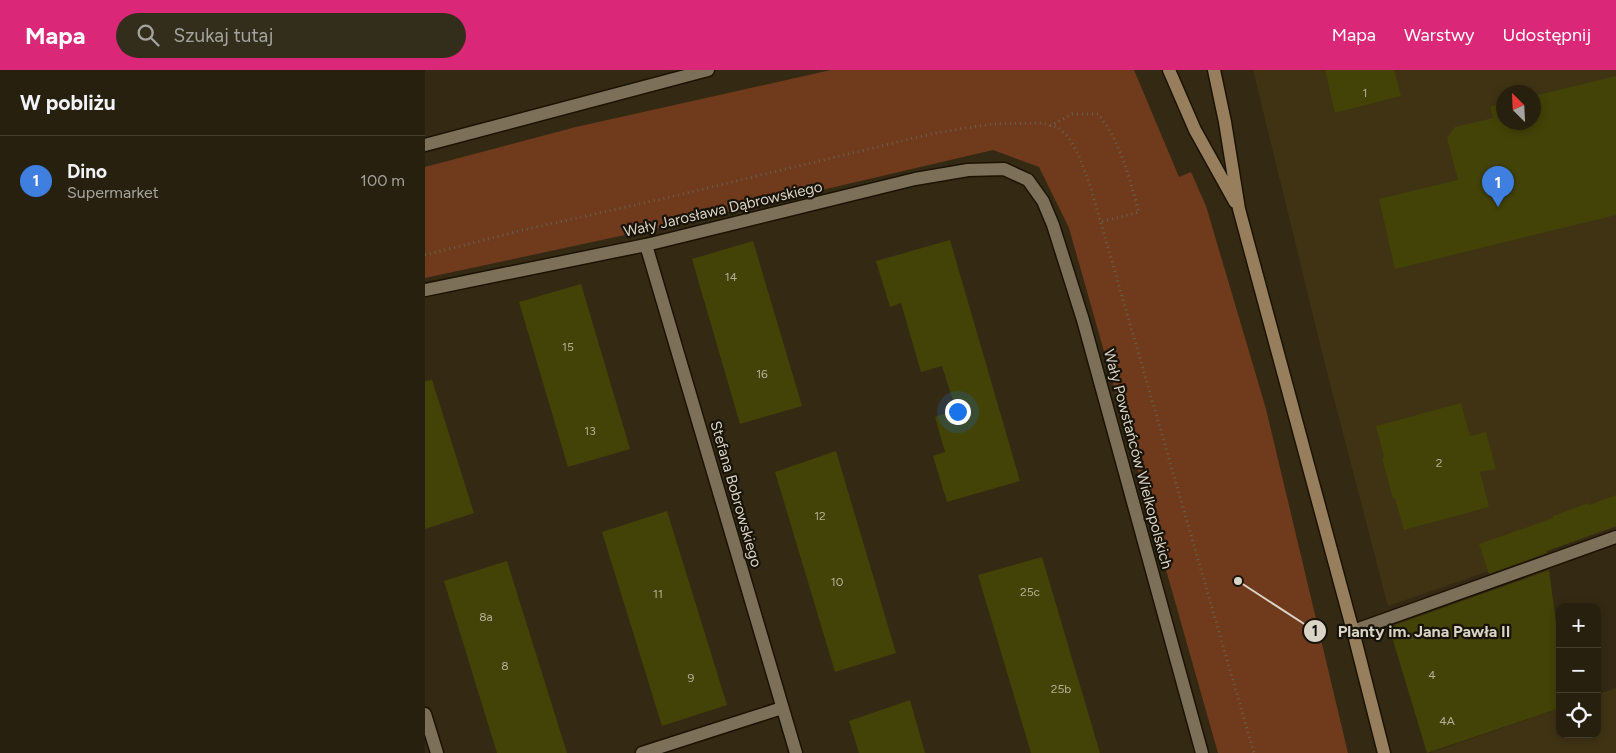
<!DOCTYPE html>
<html lang="pl">
<head>
<meta charset="utf-8">
<style>
	body { margin:0; font-family:Figtree,sans-serif; background:#332d1c; color:#f1f3f6 }
	.controls { position:absolute; right:15px; bottom:15px; display:grid; overflow:hidden; border-radius:10px; box-shadow:0 2px 8px #0003 }
	.controls button { width:45px; height:45px; display:grid; place-items:center; padding:0; border:0; border-bottom:1px solid #433e2e; background:#27200e; color:#f1f3f6; font:25px sans-serif }
	.compass { position:absolute; left:1071px; top:15px; width:45px; height:45px; border-radius:50%; background:#27200e; box-shadow:0 2px 8px #0003; rotate:336deg }
	.you { position:absolute; left:532px; top:341px; width:18px; height:18px; margin:-12px; border:4px solid #fff; border-radius:50%; background:#1a73e8; box-shadow:0 0 0 8px #1a73e833 }
	.badge { display:grid; place-items:center; width:32px; height:32px; border-radius:50%; background:#db2777; color:#fff; font-size:16px; font-weight:700 }
	.pin { position:absolute; translate:-50% -41px; filter:drop-shadow(0 1px 2px #0008) }
	.pin::after { content:''; position:absolute; top:26px; width:18px; height:15px; background:inherit; clip-path:polygon(0 0,100% 0,50% 100%) }
	.list { margin:0; padding:0; list-style:none }
	h2 { display:flex; justify-content:space-between; align-items:center; height:65px; margin:0; padding:0 20px; font-size:21px }
	h2 small { font-size:16px; font-weight:400; color:#a4a39e }
	.list li { display:grid; grid-template-columns:32px 1fr auto; gap:15px; align-items:center; box-sizing:border-box; height:90px; padding:0 20px; border-top:1px solid #433e2e }
	.list b { display:block; font-size:19px; white-space:nowrap }
	.list p { margin:0; font-size:16px; white-space:nowrap; color:#a4a39e }
	.list em { font-size:16px; font-style:normal; color:#a4a39e }
	.icon { flex:none; width:28px; height:28px; fill:none; stroke:currentColor; stroke-width:2; stroke-linecap:round; stroke-linejoin:round }
	.map { position:relative; flex:none; width:1191px; height:683px; overflow:hidden }
	header { display:flex; align-items:center; gap:30px; box-sizing:border-box; height:70px; padding:0 25px; background:#db2777; color:#fff }
	header strong { font-size:24px }
	nav { display:flex; gap:28px; margin-inline-start:auto; font-size:18px }
	.search { width:350px; height:45px; background:#332d1c; display:flex; align-items:center; gap:12px; box-sizing:border-box; padding:0 18px; border-radius:28px; color:#a4a39e; font-size:19px }
	main { display:flex }
	aside { flex:1; background:#27200e }
	.map>svg:first-child { display:block }
	.built { fill:#3f3314; fill-rule:evenodd }
	.green { fill:#703a1d }
	.building { fill:#434207 }
	.lines { fill:none; stroke-linecap:round; stroke-linejoin:round }
	.service-casing { stroke:#1b1300; stroke-width:15 }
	.minor-casing { stroke:#1b1300; stroke-width:15 }
	.tertiary-casing { stroke:#1b1300; stroke-width:15 }
	.secondary-casing { stroke:#1b1300; stroke-width:15 }
	.path { stroke:#6a614d; stroke-width:3; stroke-dasharray:1 4; stroke-linecap:butt }
	.service { stroke:#7c7158; stroke-width:12 }
	.minor { stroke:#7c7158; stroke-width:12 }
	.tertiary { stroke:#7c7158; stroke-width:12 }
	.secondary { stroke:#977f5d; stroke-width:12 }
	.labels { text-anchor:middle; dominant-baseline:central; stroke-width:4.5; stroke-linejoin:round; paint-order:stroke }
	.number-label { font-size:12px; fill:#b4b096 }
	.street-label { font-size:15px; fill:#dad4c6; stroke:#181309 }
	.leader { fill:none; stroke:#dad4c6; stroke-width:2 }
	.callout-dot { fill:#dad4c6; stroke:#181309; stroke-width:2 }
	.mark-label { font-size:15px; text-anchor:middle; font-weight:bold; fill:#111 }
	.callout-label { font-size:16px; text-anchor:middle; font-weight:bold; fill:#dad4c6; stroke:#181309; stroke-width:4.5; stroke-linejoin:round; paint-order:stroke }
</style>
</head>
<body>
<header>
<strong>Mapa</strong>
<div class="search"><svg class="icon" aria-label="search" viewBox="0 0 24 24"><circle cx="10" cy="10" r="6"/><path d="M15 15l6 6"/></svg>Szukaj tutaj</div>
<nav><a>Mapa</a><a>Warstwy</a><a>Udostępnij</a></nav>
</header>
<main>
<aside>
<h2>W pobliżu<small></small></h2>
<ul class="list">
<li><span class="badge" style="background:#3f7fe0">1</span><div><b>Dino</b><p>Supermarket</p></div><em>100 m</em></li>
</ul>
</aside>
<div class="map">
<svg width="1191" height="683" viewBox="0 0 1191 683">
	<rect width="100%" height="100%" fill="#342a13"/>
	<!-- built -->
	<path class="built" d="M828,0H1191V457L963,536L901,298ZM1078,22H1108V52H1078Z
		M1191,618V683H1005L1135,638V664H1172V625Z"/>
	<!-- green -->
	<path class="green" d="M406,0H709L754,107L766,102L781,136L841,339L923,683H793L644,158L614,97L568,80L251,154L0,208V97L151,57Z"/>
	<!-- building -->
	<path class="building" d="M900,0H969L976,26L910,43Z
		M1191,6V145L970,199L954,129L1033,110L1022,68L1030,57L1068,48L1065,37L1078,33V52H1108V26Z
		M525,170L595,411L522,432L508,386L520,382L510,347L531,340L517,296L496,302L476,233L465,237L451,191Z
		M328,171L377,336L315,354L267,189Z
		M156,214L205,379L143,397L94,232Z
		M7,310L49,443L0,459V311Z
		M1036,333L1045,366L1061,362L1071,399L1055,402L1064,437L979,460L970,428L968,429L957,388L959,387L951,356Z
		M411,381L471,583L410,602L350,402Z
		M1191,425V456L1122,481V483L1064,504L1054,474L1128,448V446L1163,433L1164,435Z
		M242,441L302,635L237,656L177,462Z
		M617,487L675,683H606L553,505Z
		M82,491L142,683H72L19,511Z
		M1124,500L1135,583V638L1002,683L964,557Z
		M485,630L500,683H434L424,651Z"/>
	<g class="lines">
		<defs>
			<path id="service" d="M928,561L1191,467"/>
			<path id="minor" d="M221,175L371,683
				M0,220L221,175L490,109L543,100L579,99L603,110L618,131L628,155L658,250L777,683
				M0,644L12,683
				M217,683L357,638"/>
			<path id="tertiary" d="M0,75L283,0"/>
			<path id="secondary" d="M744,0L770,60L810,132
				M789,0L800,52L814,139L928,561L959,683"/>
		</defs>
		<!-- service casing -->
		<use href="#service" class="service-casing"/>
		<!-- minor casing -->
		<use href="#minor" class="minor-casing"/>
		<!-- tertiary casing -->
		<use href="#tertiary" class="tertiary-casing"/>
		<!-- secondary casing -->
		<use href="#secondary" class="secondary-casing"/>
		<!-- path -->
		<path class="path" d="M625,56L647,44H673C696,72 704,108 714,142L675,152
			M0,185L98,160L241,128L510,63L567,54L617,53L634,58L644,68L653,84L664,112L829,683"/>
		<!-- service -->
		<use href="#service" class="service"/>
		<!-- minor -->
		<use href="#minor" class="minor"/>
		<!-- tertiary -->
		<use href="#tertiary" class="tertiary"/>
		<!-- secondary -->
		<use href="#secondary" class="secondary"/>
	</g>
	<g class="labels">
		<!-- number labels -->
		<g class="number-label">
			<text x="940" y="23">1</text>
			<text x="306" y="207">14</text>
			<text x="143" y="277">15</text>
			<text x="337" y="304">16</text>
			<text x="165" y="361">13</text>
			<text x="1014" y="393">2</text>
			<text x="395" y="446">12</text>
			<text x="412" y="512">10</text>
			<text x="605" y="522">25c</text>
			<text x="233" y="524">11</text>
			<text x="61" y="547">8a</text>
			<text x="80" y="596">8</text>
			<text x="1007" y="605">4</text>
			<text x="266" y="608">9</text>
			<text x="636" y="619">25b</text>
			<text x="1022" y="651">4A</text>
		</g>
		<!-- street labels -->
		<g class="street-label">
			<text transform="translate(298 139) rotate(-13)">Wały Jarosława Dąbrowskiego</text>
			<text transform="translate(713 389) rotate(75)">Wały Powstańców Wielkopolskich</text>
			<text transform="translate(311 424) rotate(74)">Stefana Bobrowskiego</text>
		</g>
	</g>
	<!-- callouts -->
	<path class="leader" d="M813 511L890 561"/>
	<g class="callout-dot">
		<circle cx="813" cy="511" r="5"/>
		<circle cx="890" cy="561" r="12"/>
	</g>
	<g class="mark-label">
		<text x="890" y="566">1</text>
	</g>
	<g class="callout-label">
		<text x="999" y="567">Planty im. Jana Pawła II</text>
	</g>
</svg>
<div class="controls">
<button>+</button>
<button>−</button>
<button><svg class="icon" aria-label="locate" viewBox="0 0 24 24"><circle cx="12" cy="12" r="6"/><path d="M12 2v4M12 18v4M2 12h4M18 12h4"/></svg></button>
</div>
<svg class="compass" viewBox="-18 -18 36 36"><path d="M0-13l5 13h-10z" fill="#e53935"/><path d="M0 13l5-13h-10z" fill="#a4a39e"/></svg>
<div class="you"></div>
<div class="pin badge" style="left:1073px;top:137px;background:#3f7fe0">1</div>
</div>
</main>
</body>
</html>
